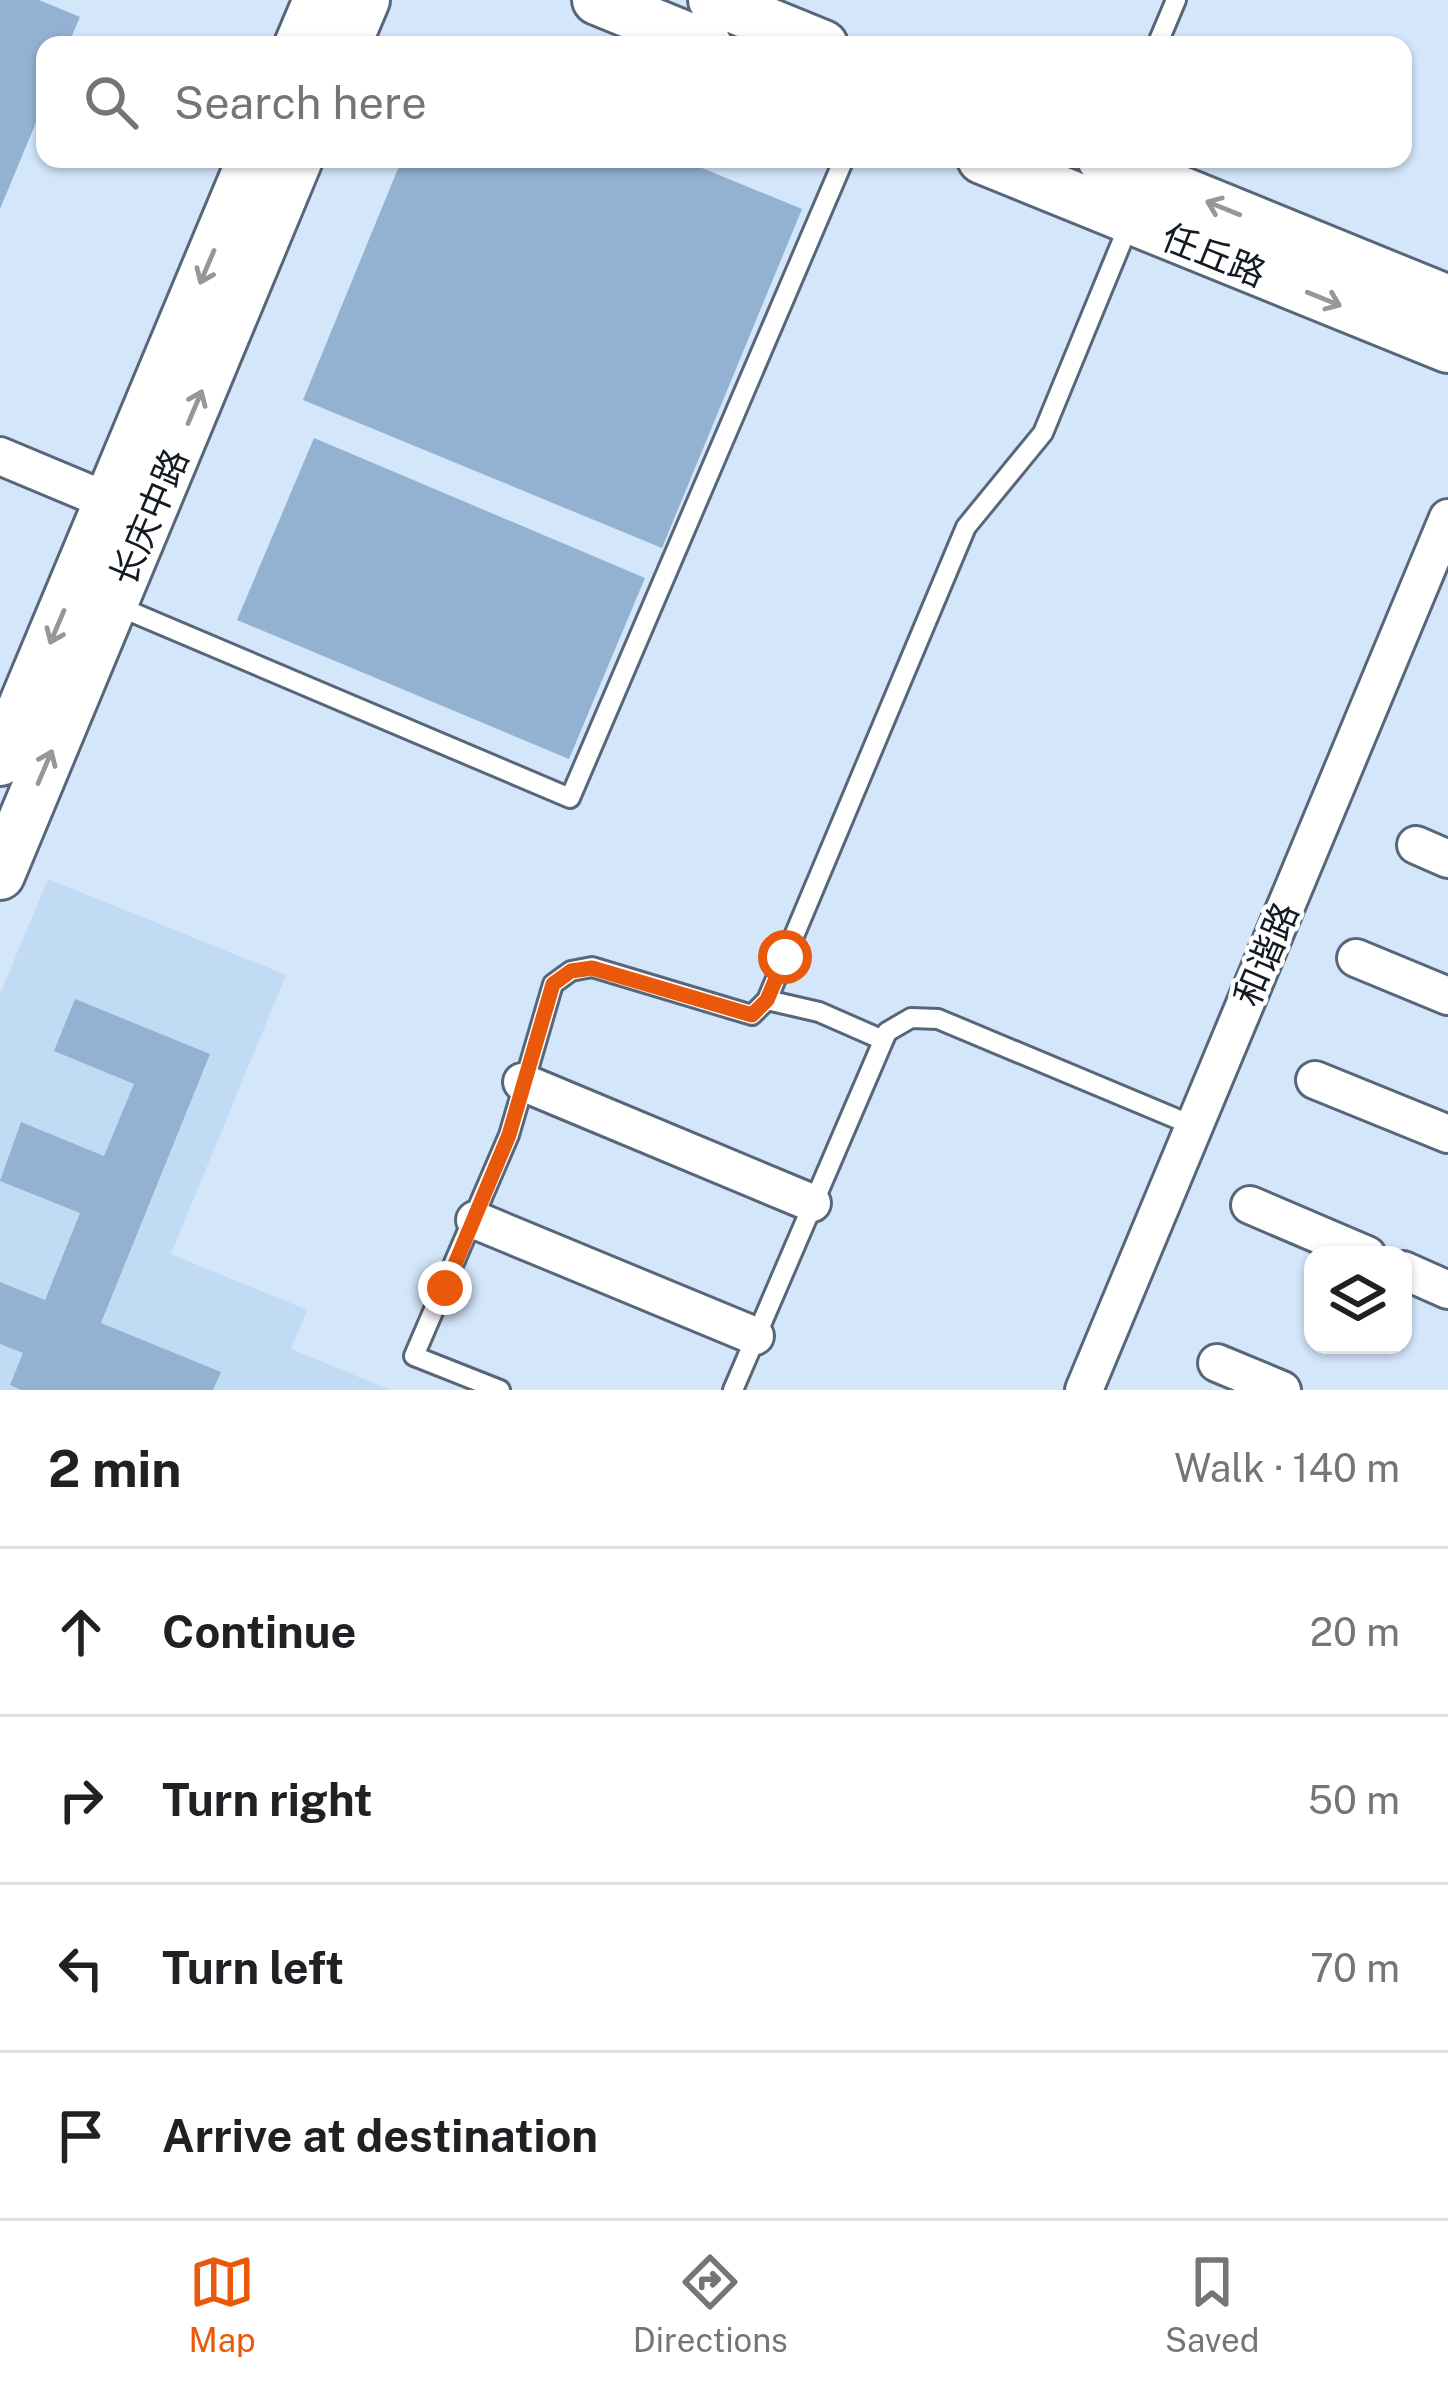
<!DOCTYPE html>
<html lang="en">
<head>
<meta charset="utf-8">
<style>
	body { margin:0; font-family:"Public Sans","Noto Sans SC",sans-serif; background:#f6f6f6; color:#202124 }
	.controls { position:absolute; right:36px; bottom:36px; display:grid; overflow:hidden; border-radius:24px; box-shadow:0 3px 9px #0004 }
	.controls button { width:108px; height:108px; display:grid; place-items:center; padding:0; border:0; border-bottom:3px solid #e0e0e0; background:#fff; color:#202124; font:60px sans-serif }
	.stop { position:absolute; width:36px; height:36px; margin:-27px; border:9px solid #ea580c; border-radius:50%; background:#fff }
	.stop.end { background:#ea580c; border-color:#fff; box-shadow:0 3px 12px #0008 }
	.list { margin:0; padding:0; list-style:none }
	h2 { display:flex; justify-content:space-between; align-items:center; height:156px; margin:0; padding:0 48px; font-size:51px }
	h2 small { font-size:39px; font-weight:400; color:#757577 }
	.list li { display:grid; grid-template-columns:78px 1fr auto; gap:36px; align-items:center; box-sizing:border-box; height:168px; padding:0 48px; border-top:3px solid #e0e0e0 }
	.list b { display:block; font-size:45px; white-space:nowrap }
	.list em { font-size:39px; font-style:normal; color:#757577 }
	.icon { flex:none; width:66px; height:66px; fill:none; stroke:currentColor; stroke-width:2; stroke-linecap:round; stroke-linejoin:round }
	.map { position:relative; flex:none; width:1448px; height:1390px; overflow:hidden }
	.search { position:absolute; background:#fff; box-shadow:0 3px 9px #0004; left:36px; right:36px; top:36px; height:132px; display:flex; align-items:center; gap:30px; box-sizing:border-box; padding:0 42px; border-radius:24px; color:#757577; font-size:45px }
	.sheet { height:828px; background:#fff }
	nav { display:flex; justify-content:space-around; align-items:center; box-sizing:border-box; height:168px; border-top:3px solid #e0e0e0; background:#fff; font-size:33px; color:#757577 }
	nav a { display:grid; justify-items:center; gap:6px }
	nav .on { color:#ea580c }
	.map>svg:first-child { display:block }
	.built { fill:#c2dbf4 }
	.building { fill:#93b2d1 }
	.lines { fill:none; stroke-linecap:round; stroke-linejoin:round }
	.lane-casing { stroke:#576779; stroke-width:24 }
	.street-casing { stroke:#576779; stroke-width:42 }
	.secondary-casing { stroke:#576779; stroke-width:54 }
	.lane { stroke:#fff; stroke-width:18 }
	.street { stroke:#fff; stroke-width:36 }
	.secondary { stroke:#fff; stroke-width:48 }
	.oneway { stroke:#95989b }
	.route { stroke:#ea580c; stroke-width:15 }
	.labels { text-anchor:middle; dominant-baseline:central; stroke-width:9; stroke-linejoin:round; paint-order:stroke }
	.street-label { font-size:36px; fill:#131a21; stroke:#fff }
</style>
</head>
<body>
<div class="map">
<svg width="1448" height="1390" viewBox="0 0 1448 1390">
	<rect width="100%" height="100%" fill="#d3e6fa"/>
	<!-- built -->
	<path class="built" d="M48,879L286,975L171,1254L307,1310L291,1349L390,1390H0V994Z"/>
	<!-- building -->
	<path class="building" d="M0,0H39L80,17L68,45H45V101L0,209Z
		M402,159H680L802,209L662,548L303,400Z
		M314,438L645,578L569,759L237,620Z
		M75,999L210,1054L101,1323L221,1372L213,1390H21L10,1385L23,1353L0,1344V1282L45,1300L80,1213L0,1181L21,1122L104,1156L134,1084L54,1051Z"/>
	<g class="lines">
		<defs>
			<path id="lane" d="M1157,45L1176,0
				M115,605L570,798L844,159
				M767,1000L819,1012L883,1040
				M500,1390L414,1356L509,1135L553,984L571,971L592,967L752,1015L767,1000L966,527L1043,433L1130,222
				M733,1390L887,1032L911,1018L938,1019L1194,1126"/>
			<path id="street" d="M0,456L110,502
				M1416,845L1448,859
				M1356,958L1448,996
				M1315,1080L1448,1134
				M522,1082L812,1203
				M1250,1205L1367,1255
				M475,1220L755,1336
				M1403,1270L1448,1290
				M1217,1363L1282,1390
				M1084,1390L1448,518"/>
			<path id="secondary" d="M597,0L707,45
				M713,0L823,45
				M299,45L318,0
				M346,45L365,0
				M982,159L1448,348
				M1102,159L1448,300
				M0,761L252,159
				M0,875L298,159"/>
		</defs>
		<!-- lane casing -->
		<use href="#lane" class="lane-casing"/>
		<!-- street casing -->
		<use href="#street" class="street-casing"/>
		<!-- secondary casing -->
		<use href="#secondary" class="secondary-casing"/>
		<!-- lane -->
		<use href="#lane" class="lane"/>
		<!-- street -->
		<use href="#street" class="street"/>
		<!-- secondary -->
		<use href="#secondary" class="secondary"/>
	</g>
	<!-- one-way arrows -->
	<defs><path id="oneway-shaft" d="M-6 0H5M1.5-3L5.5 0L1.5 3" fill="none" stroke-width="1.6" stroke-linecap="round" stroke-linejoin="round" transform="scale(3)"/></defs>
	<g class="oneway">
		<use href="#oneway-shaft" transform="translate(1223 208) rotate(-158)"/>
		<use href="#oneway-shaft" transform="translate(207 267) rotate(113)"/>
		<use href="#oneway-shaft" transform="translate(1324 299) rotate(22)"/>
		<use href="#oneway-shaft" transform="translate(195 407) rotate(-67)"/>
		<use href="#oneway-shaft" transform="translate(57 627) rotate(113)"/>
		<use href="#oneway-shaft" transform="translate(45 767) rotate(-67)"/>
	</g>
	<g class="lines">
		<!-- route -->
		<path class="route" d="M445,1288L509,1135L553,984L571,971L592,968L752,1015L767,1000L785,957"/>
	</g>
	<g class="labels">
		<!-- street labels -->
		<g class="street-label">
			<text transform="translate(1214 255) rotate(22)">任丘路</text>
			<text transform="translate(149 517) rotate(-67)">长庆中路</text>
			<text transform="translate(1266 954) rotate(-67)">和谐路</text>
		</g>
	</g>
</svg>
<div class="controls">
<button><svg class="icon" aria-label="layers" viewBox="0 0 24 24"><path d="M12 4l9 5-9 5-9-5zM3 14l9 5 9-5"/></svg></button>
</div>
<div class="stop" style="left:785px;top:957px"></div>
<div class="stop end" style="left:445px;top:1288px"></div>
<div class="search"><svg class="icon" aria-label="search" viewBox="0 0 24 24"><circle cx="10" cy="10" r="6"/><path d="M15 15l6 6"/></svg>Search here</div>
</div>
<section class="sheet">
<h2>2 min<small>Walk · 140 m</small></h2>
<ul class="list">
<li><svg class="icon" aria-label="ahead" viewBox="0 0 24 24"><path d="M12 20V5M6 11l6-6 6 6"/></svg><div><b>Continue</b></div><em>20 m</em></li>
<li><svg class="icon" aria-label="right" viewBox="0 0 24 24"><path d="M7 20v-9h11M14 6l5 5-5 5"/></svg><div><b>Turn right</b></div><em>50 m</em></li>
<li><svg class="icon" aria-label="left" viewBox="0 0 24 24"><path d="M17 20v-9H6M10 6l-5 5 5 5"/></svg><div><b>Turn left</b></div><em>70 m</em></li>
<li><svg class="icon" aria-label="arrive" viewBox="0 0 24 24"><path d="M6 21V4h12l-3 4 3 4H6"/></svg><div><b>Arrive at destination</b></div></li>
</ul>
</section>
<nav>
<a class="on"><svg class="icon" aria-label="map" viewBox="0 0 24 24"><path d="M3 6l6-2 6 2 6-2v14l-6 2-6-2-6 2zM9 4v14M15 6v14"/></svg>Map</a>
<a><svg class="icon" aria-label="directions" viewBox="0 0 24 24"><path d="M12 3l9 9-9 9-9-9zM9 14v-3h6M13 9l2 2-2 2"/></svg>Directions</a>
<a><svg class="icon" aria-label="saved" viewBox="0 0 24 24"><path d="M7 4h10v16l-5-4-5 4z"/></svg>Saved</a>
</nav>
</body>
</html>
